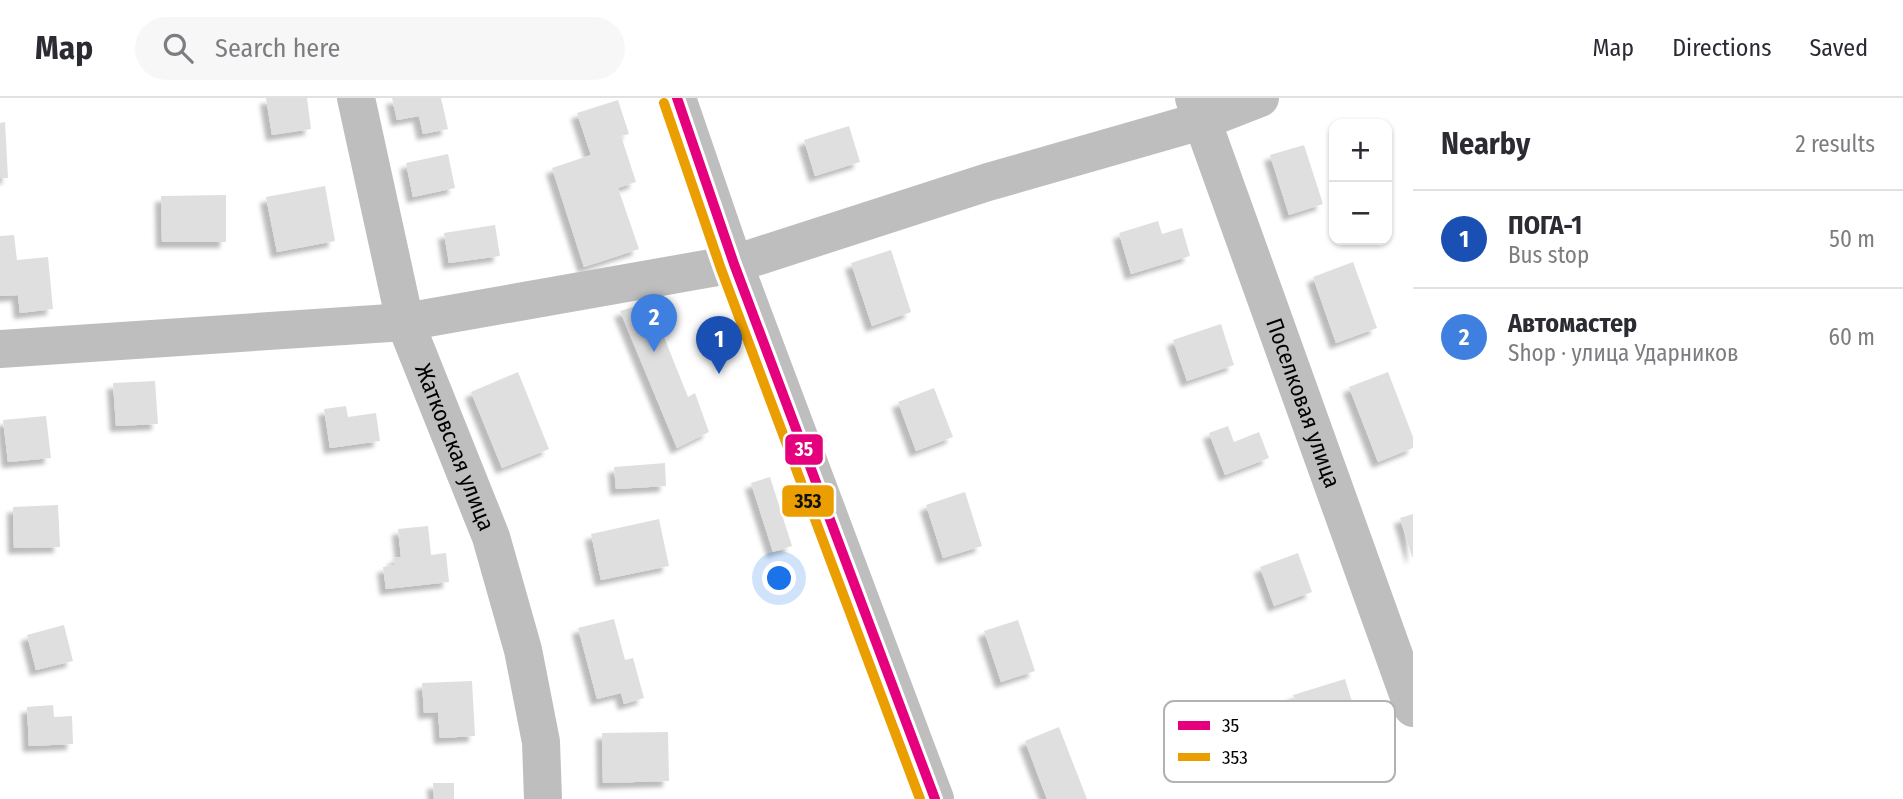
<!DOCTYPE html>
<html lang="en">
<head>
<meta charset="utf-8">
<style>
	body { margin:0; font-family:"Fira Sans Condensed",sans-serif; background:#f7f7f7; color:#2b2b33 }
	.controls { position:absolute; right:21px; top:21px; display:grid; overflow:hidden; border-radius:14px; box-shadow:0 2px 5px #0004 }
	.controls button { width:63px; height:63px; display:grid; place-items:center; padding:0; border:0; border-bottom:2px solid #e1e1e2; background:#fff; color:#2b2b33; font:35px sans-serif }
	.you { position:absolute; left:780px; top:481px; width:24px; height:24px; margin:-18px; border:5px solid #fff; border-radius:50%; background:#1a73e8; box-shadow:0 0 0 10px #1a73e833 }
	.badge { display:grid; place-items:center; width:46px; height:46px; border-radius:50%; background:#d93025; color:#fff; font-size:23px; font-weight:700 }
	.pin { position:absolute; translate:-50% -58px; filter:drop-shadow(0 2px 4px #0008) }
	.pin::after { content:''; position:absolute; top:37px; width:24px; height:21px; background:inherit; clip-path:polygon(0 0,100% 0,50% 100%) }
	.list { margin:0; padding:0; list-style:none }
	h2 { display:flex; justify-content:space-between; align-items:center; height:91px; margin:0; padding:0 28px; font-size:30px }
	h2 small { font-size:23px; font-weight:400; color:#7c7c81 }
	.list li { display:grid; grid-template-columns:46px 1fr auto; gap:21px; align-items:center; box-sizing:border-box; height:98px; padding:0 28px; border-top:2px solid #e1e1e2 }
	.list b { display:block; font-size:26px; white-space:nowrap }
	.list p { margin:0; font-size:23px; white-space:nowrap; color:#7c7c81 }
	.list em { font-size:23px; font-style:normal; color:#7c7c81 }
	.icon { flex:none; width:38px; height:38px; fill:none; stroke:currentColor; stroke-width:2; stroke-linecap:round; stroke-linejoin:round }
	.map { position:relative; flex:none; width:1413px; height:701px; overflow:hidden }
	header { display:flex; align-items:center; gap:42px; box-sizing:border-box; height:98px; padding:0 35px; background:#fff; border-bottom:2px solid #e1e1e2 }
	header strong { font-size:33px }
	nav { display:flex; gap:38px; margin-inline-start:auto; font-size:24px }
	.search { width:490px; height:63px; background:#f7f7f7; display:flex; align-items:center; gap:18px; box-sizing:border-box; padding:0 24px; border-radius:38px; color:#7c7c81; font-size:26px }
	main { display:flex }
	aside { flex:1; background:#fff }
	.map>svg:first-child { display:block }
	.building { fill:#dfdfdf; filter:url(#shadow) }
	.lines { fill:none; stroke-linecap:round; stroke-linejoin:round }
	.minor { stroke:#bebebe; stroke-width:38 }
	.bus-1-casing { stroke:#fff; stroke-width:16 }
	.bus-2-casing { stroke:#fff; stroke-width:16 }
	.bus-1 { stroke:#e5007d; stroke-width:10 }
	.bus-2 { stroke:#eb9e00; stroke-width:10 }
	.labels { text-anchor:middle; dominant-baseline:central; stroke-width:6; stroke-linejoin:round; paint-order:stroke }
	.street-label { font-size:23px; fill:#000; stroke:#fff }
	.key { fill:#fff; stroke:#b2b2b2; stroke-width:2 }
	.key-label { font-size:19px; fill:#000 }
	.line-badge { stroke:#fff; stroke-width:2.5 }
	.badge-label { font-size:19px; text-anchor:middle; font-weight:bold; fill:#fff }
	.pale-badge-label { font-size:19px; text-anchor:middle; font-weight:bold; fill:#111 }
</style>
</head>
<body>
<header>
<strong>Map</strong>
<div class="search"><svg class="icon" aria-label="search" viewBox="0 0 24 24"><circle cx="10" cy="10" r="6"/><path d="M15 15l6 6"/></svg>Search here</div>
<nav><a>Map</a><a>Directions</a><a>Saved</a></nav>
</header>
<main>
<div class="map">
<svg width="1413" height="701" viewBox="0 0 1413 701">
	<defs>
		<filter id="shadow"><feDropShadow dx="-6" dy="6" stdDeviation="2" flood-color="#0004"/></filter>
	</defs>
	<rect width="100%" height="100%" fill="#fff"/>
	<!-- building -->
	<path class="building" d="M266,0H307L311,31L272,37Z
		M392,0H441L448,31L423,36L419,18L397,22Z
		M618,2L629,36L621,38L636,84L618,90L639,151L584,169L552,70L591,57L577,15Z
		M5,24L8,80H0V25Z
		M849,28L860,64L815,78L804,42Z
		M1304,47L1323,106L1289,117L1270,57Z
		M448,56L455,90L413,99L406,65Z
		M325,88L335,143L277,154L266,99Z
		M226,97V144H162L161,98Z
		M1158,123L1162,136L1182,130L1190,158L1131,176L1119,135Z
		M495,127L500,158L449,165L444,135Z
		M14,137L17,162L48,159L53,211L20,215L18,197L0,198V138Z
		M891,152L911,214L872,228L851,165Z
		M1353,164L1377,230L1336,245L1313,179Z
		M650,204L688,299L695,295L709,334L677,350L620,213Z
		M1221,226L1234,267L1187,283L1173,242Z
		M518,274L549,351L502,370L471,294Z
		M1388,274L1413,339V350L1378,364L1349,289Z
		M155,283L158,326L116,328L113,285Z
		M934,290L953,339L916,353L898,304Z
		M346,308L348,319L376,315L380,343L330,350L324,311Z
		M46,318L51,360L8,364L3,322Z
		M1228,328L1234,344L1259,334L1269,360L1225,377L1209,335Z
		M665,365L666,388L616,391L614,369Z
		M770,379L792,448L773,454L751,385Z
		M965,394L982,448L943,460L926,407Z
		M58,407L60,449L14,450L13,409Z
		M1413,416V459H1412L1400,420Z
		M659,421L669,468L601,482L591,436Z
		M428,428L431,457L446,455L449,484L386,491L383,469L395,467L394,460L401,459L398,431Z
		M1298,455L1312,494L1274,508L1260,469Z
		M614,521L625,562L633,560L644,600L624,606L621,595L597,601L578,530Z
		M1018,522L1035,573L1001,584L984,533Z
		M64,527L73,563L36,572L27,537Z
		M1345,581L1357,620L1305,636L1293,597Z
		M472,583L475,638L440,640L438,614L424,615L422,585Z
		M53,607L54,619L72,618L73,646L29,648L27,609Z
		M1059,629L1087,701H1047L1025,643Z
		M668,634L669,683L603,685L602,635Z
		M433,685H454V701H434Z"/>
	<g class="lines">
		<!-- minor -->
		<g class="minor">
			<path id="s1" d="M356,0L405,224L491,439L523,552L541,644L543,701"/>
			<path d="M677,0L734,166L935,701"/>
			<path id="s2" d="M1194,0L1413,610"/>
			<path d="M0,251L405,224L734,166L988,84L1201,23L1260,0"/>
		</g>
		<defs>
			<path id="bus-1" d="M677,0L734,166L935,701"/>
			<path id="bus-2" d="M664,5L721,171L920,701"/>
		</defs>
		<!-- bus-1 casing -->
		<use href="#bus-1" class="bus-1-casing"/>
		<!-- bus-2 casing -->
		<use href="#bus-2" class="bus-2-casing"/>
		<!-- bus-1 -->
		<use href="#bus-1" class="bus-1"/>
		<!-- bus-2 -->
		<use href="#bus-2" class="bus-2"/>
	</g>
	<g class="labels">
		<!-- street labels -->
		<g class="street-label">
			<text stroke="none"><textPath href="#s2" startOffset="324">Поселковая улица</textPath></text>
			<text stroke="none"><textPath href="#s1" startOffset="364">Жатковская улица</textPath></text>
		</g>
	</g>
	<!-- legend -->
	<rect x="1164" y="603" width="231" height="81" rx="10" class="key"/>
	<rect x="1178" y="623" width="32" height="9" fill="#e5007d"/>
	<rect x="1178" y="655" width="32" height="8" fill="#eb9e00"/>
	<g class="key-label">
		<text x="1222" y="634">35</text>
		<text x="1222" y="666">353</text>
	</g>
	<g class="line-badge">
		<rect x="784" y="335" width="40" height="33" rx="7" fill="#e5007d"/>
		<rect x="781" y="386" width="54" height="34" rx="7" fill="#eb9e00"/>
	</g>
	<g class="badge-label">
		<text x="804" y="358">35</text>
	</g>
	<g class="pale-badge-label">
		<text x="808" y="410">353</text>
	</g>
</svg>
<div class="controls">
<button>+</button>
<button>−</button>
</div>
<div class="you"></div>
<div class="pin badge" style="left:719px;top:276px;background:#1a4fb4">1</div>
<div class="pin badge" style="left:654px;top:254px;background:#3f7fe0">2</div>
</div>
<aside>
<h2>Nearby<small>2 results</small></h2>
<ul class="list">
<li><span class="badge" style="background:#1a4fb4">1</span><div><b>ПОГА-1</b><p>Bus stop</p></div><em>50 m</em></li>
<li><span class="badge" style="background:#3f7fe0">2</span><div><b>Автомастер</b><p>Shop · улица Ударников</p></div><em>60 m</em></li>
</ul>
</aside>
</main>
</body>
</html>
